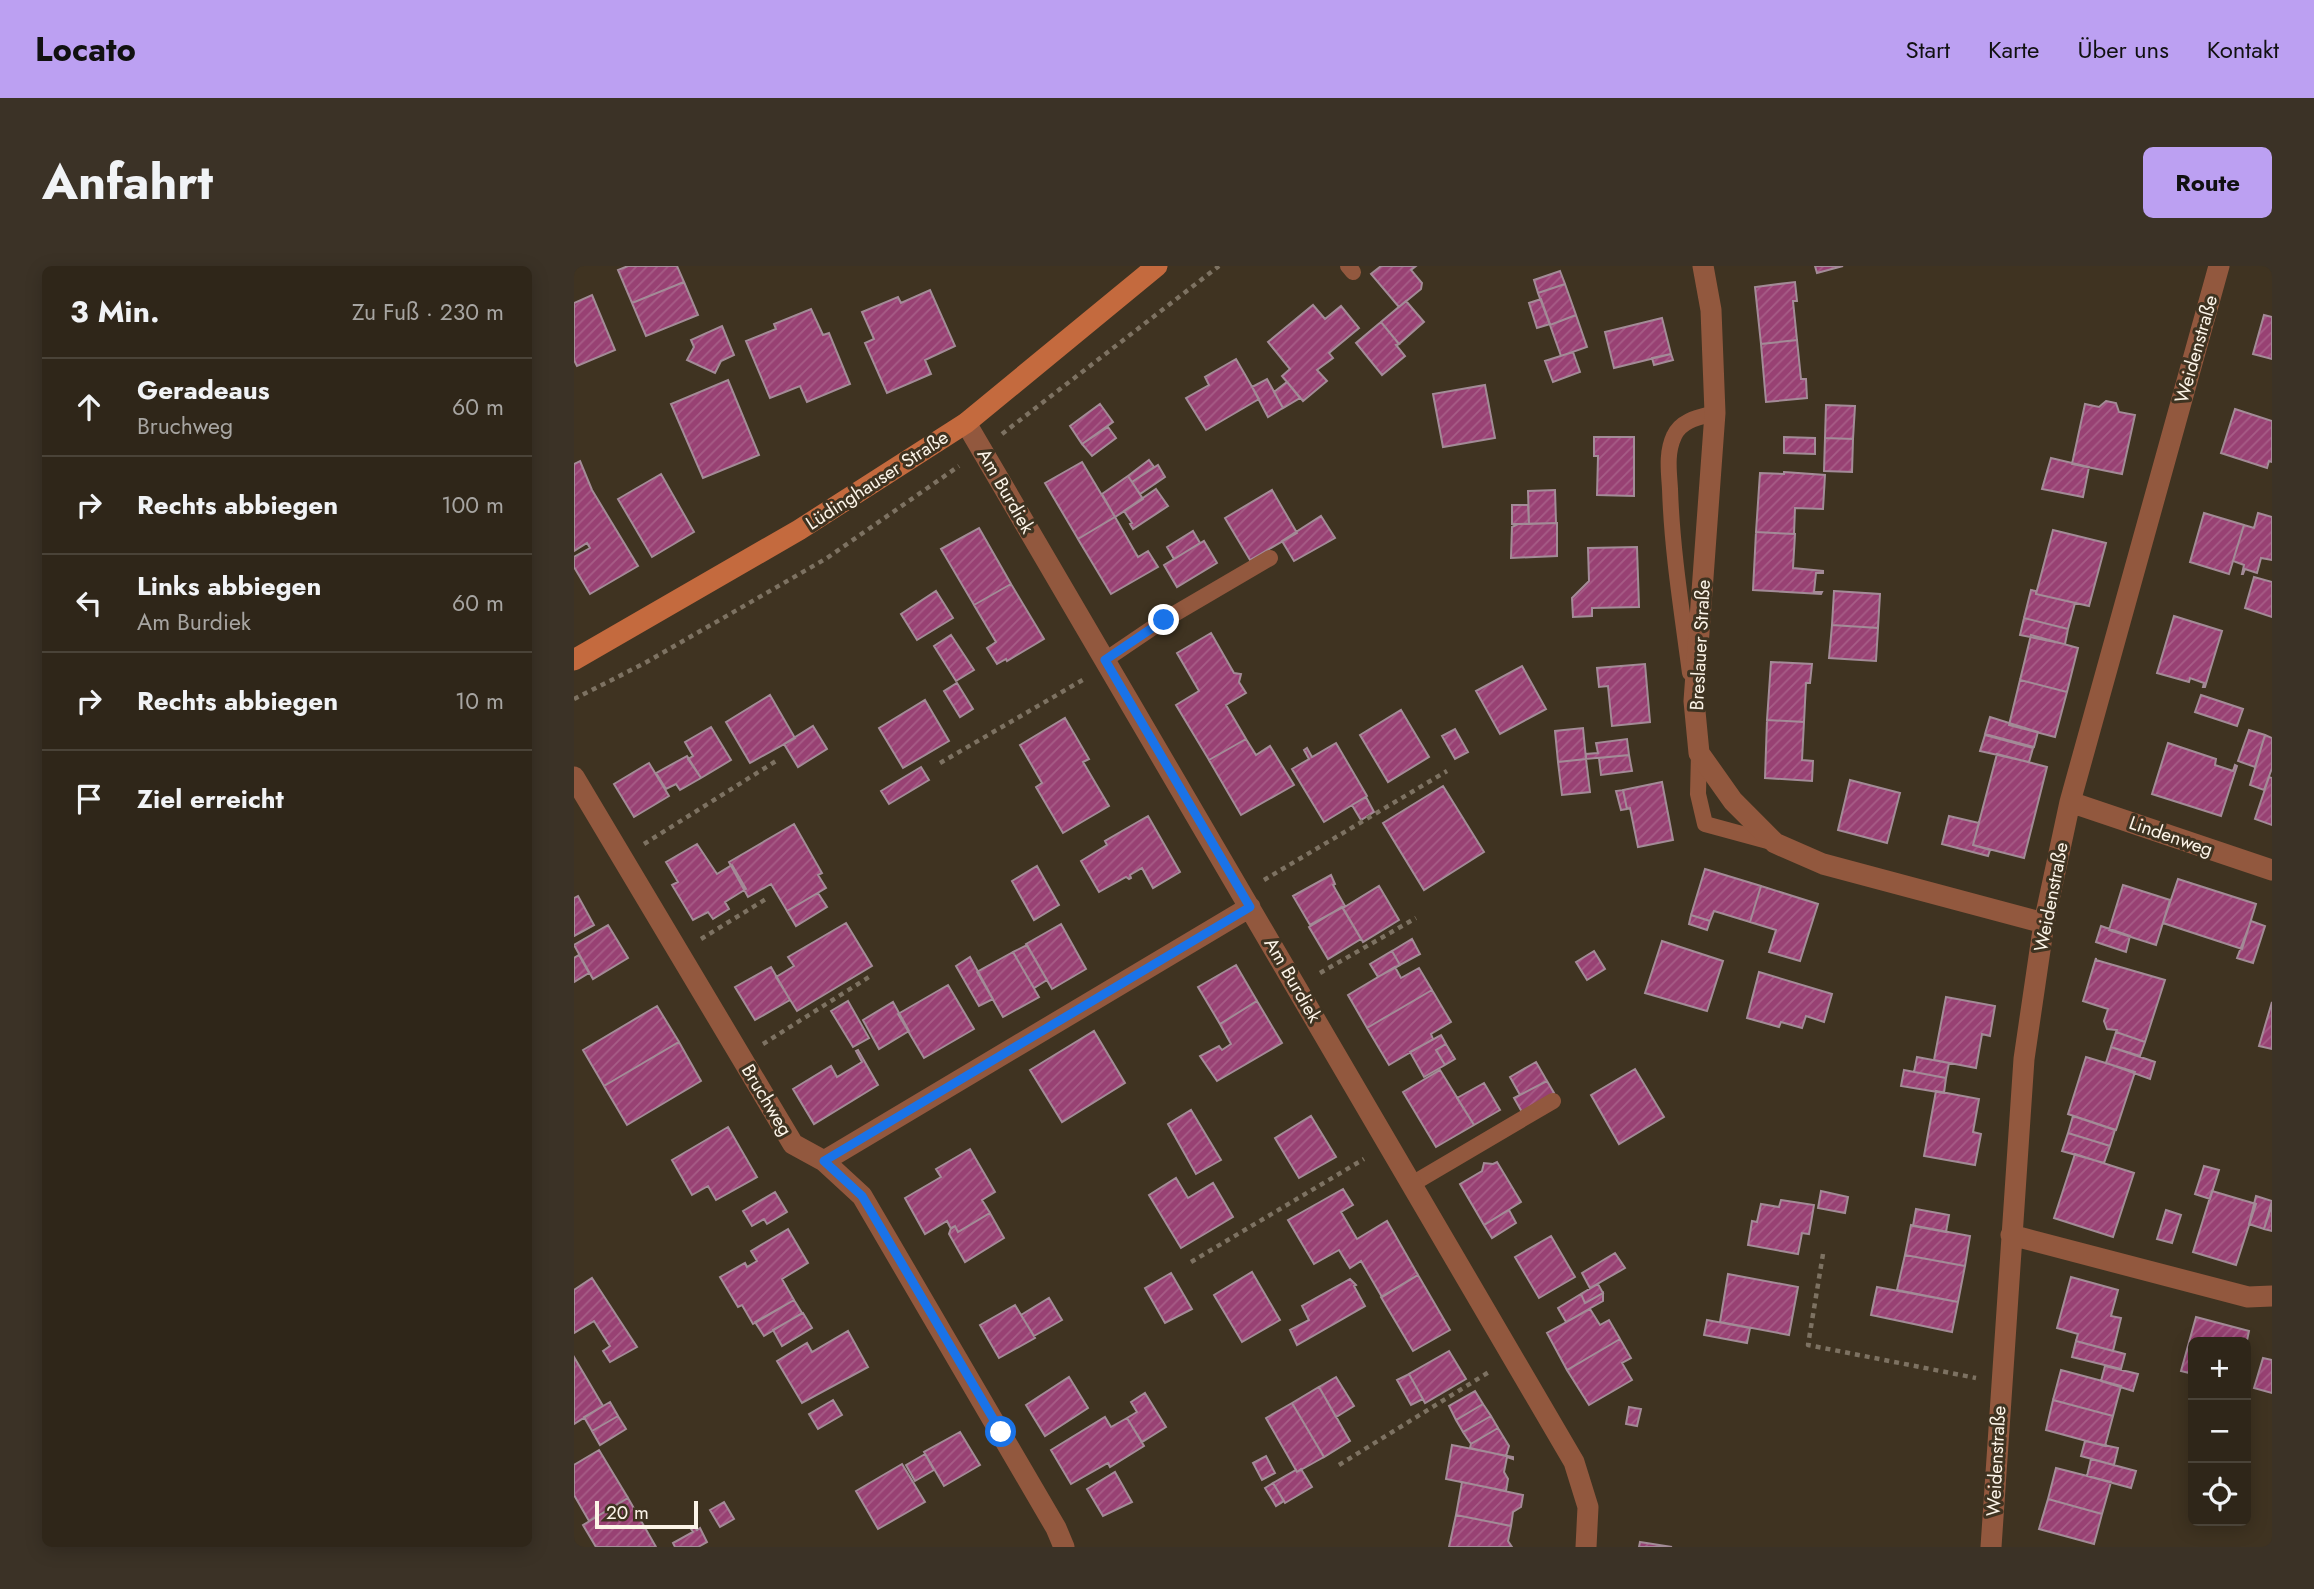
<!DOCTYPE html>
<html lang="de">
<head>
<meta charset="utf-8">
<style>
	body { margin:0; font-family:Jost,sans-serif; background:#3b3226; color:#f1f3f6 }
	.controls { position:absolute; right:21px; bottom:21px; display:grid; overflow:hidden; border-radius:10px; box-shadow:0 4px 18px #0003 }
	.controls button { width:63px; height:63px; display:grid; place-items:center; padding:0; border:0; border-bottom:2px solid #4a4338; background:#2f2619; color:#f1f3f6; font:35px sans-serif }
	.scale { position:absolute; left:21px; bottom:18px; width:103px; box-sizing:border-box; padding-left:7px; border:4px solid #fcf4e8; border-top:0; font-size:19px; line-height:24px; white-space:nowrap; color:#fcf4e8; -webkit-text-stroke:5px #3f3321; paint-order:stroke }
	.stop { position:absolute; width:21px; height:21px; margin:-16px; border:5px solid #1a73e8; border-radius:50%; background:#fff }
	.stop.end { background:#1a73e8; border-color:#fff; box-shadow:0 2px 7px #0008 }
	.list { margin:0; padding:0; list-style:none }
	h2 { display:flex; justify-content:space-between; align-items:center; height:91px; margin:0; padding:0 28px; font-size:30px }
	h2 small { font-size:23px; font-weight:400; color:#a7a5a2 }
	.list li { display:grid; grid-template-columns:46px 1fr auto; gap:21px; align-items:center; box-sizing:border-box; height:98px; padding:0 28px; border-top:2px solid #4a4338 }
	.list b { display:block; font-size:26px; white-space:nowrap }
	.list p { margin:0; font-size:23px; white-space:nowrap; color:#a7a5a2 }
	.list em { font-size:23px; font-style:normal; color:#a7a5a2 }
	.icon { flex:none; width:38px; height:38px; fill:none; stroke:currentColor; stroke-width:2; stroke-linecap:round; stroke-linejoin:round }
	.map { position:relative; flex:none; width:1698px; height:1281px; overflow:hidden; border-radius:10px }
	header { display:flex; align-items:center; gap:42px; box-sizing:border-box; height:98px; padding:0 35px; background:#bca0f2; color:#111 }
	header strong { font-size:33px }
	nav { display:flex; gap:38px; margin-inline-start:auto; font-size:24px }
	.intro { display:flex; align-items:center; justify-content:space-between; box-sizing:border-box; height:168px; padding:0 42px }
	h1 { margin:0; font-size:49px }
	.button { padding:18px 32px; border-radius:10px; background:#bca0f2; color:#111; font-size:24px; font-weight:700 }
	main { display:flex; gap:42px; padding:0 42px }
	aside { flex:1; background:#2f2619; border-radius:10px; box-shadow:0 4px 18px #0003 }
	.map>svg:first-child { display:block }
	.building { fill:url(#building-hatch); stroke:#a38b97; stroke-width:2 }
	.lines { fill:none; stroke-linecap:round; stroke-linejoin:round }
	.path { stroke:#7d7262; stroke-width:4.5; stroke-dasharray:5 5; stroke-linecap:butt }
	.lane { stroke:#92583e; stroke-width:16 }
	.street { stroke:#92583e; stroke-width:21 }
	.secondary { stroke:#c46a3e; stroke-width:21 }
	.route { stroke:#1a73e8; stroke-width:9 }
	.labels { text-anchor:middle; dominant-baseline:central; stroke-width:6; stroke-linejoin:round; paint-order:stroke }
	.street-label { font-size:19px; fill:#fcf4e8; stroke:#3f3321 }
</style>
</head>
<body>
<header>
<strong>Locato</strong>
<nav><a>Start</a><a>Karte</a><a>Über uns</a><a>Kontakt</a></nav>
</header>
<div class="intro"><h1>Anfahrt</h1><a class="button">Route</a></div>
<main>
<aside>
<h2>3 Min.<small>Zu Fuß · 230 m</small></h2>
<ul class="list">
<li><svg class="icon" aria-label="ahead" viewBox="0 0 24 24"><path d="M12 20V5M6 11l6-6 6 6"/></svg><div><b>Geradeaus</b><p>Bruchweg</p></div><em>60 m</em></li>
<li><svg class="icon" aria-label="right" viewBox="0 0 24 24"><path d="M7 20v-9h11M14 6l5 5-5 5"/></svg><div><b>Rechts abbiegen</b></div><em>100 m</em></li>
<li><svg class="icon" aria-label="left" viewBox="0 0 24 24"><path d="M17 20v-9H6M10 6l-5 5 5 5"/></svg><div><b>Links abbiegen</b><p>Am Burdiek</p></div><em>60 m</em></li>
<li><svg class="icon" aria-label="right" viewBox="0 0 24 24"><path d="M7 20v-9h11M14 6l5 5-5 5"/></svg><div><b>Rechts abbiegen</b></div><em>10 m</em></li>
<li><svg class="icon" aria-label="arrive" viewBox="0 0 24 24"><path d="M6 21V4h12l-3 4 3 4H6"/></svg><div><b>Ziel erreicht</b></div></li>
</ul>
</aside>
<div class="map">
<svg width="1698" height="1281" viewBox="0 0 1698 1281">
	<defs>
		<pattern id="building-hatch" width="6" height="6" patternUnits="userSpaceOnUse" patternTransform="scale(1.75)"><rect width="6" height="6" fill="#984173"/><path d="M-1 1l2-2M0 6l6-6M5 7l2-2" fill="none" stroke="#a75d87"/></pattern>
	</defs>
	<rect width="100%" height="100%" fill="#3f3321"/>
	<!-- building -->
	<path class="building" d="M54,0H103L110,16L58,37L44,4Z
		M807,0H842L837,4L848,17L847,23L825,41L797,8Z
		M1241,0H1269L1243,7Z
		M986,5L991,18L964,27L960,14Z
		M110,16L124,49L72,70L58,37Z
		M1221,16L1223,35H1219L1223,74L1187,78L1181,21Z
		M991,18L1002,49L976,59L964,27Z
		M356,24L381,80L351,94L357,108L313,127L291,77L300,73L288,46L324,31L327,37Z
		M18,29L41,84L3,100L0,94V37Z
		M967,33L976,58L963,62L955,37Z
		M832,35L850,56L825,78L807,56Z
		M739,39L751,53L767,40L785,62L755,87L759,92L743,104L753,115L729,135L708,110L716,103L694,76Z
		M237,43L249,69L255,67L276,118L233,136L226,120L196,132L172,75L202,63L200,58Z
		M1002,49L1013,81L987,90L976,59Z
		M1690,49L1698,51V93L1679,88Z
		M1088,52L1097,88L1040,102L1031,66Z
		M807,56L825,78L822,79L831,90L808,109L782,77Z
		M148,60L160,89L147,95L141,107L113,94L120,81L117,74Z
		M1223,74L1227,113H1232L1233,132L1192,136L1187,78Z
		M999,86L1006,106L979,116L971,95Z
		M1097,88L1099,94L1080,99L1078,92Z
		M662,93L685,133L632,164L612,132L635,119L631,111Z
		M693,113L709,142L694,151L678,121Z
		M154,114L185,189L129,212L97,138Z
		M713,116L726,132L709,142L700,126Z
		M911,119L921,172L869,181L859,128Z
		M1532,135L1542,137L1545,146L1561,149L1548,208L1498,198L1511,138L1525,141Z
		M526,138L539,156L508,178L496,160Z
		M1252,139L1281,140L1279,173L1251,172Z
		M1661,143L1698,155V196L1695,195L1693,202L1647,187Z
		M534,161L542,172L518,190L508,178Z
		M1020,171H1060V230L1023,229L1024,190H1020Z
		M1210,171L1241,172V188L1210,187Z
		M1251,172L1279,173L1278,206L1250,205Z
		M1477,192L1515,201L1509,231L1468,223Z
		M575,194L580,201L558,216L554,210Z
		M6,195L18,224L64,300L16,328L0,301V291L16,282L13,277L0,285V198Z
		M508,196L541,251L504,273L471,217Z
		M584,199L591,211L566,228L558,216Z
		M1210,206L1251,209L1249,243L1221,242L1220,268L1182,266L1186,207L1210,208Z
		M87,208L120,266L78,291L44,233Z
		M554,210L569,233L541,251L528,228Z
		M582,223L594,240L559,263L556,258L558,257L550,245Z
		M698,224L723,267L676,294L651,252Z
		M981,224L982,257L955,258L954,225Z
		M938,239H954L955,258H938Z
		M1630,247L1670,259L1655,308L1616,296Z
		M1684,247L1698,251V294L1687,292L1683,307L1671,303L1669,308H1668L1670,299L1659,295L1670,259L1680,262Z
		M747,250L761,272L720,295L708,275Z
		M541,251L564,291L574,285L584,301L537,328L504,273Z
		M983,257V290L937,292L938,261L944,258Z
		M405,262L437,318L400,339L367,283Z
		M1479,264L1532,277L1515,340L1462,328Z
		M619,265L626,277L600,293L593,281Z
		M1182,266L1221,268L1219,302L1249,305V307H1242L1240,326H1248L1247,328L1179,324Z
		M630,275L643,297L603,321L590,299Z
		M1063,281L1065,341L1018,342V350L999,351L998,332L1015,315L1014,282Z
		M1680,311L1698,316V351L1671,342Z
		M437,318L470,373L433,395L432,393L423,398L413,382L422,376L400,339Z
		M1457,324L1462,325V328L1501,337L1494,363L1450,352Z
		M362,325L379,352L343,374L327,348Z
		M1260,325L1306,328L1304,362L1258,359Z
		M1600,350L1648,365L1631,421H1629L1630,417L1616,412L1615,416L1583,407Z
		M1450,352L1494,363L1491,378L1446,369Z
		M1258,359L1304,362L1302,395L1255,392Z
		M637,367L660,407L667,408L665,416L672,427L652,439L672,473L635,494L602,439L625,425L603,387Z
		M377,369L400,404L382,415L360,380Z
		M1457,369L1504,382L1493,426L1446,414Z
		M1197,396L1238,398L1236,417H1232L1230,456L1193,454Z
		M1071,398L1076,456L1038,460L1034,420L1025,421L1023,402Z
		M948,400L972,443L926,468L902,425Z
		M1446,414L1493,426L1481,471L1435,459Z
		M383,417L399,443L386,451L370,425Z
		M196,429L221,472L176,497L152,456Z
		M1627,429L1669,443L1663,460L1621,446Z
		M351,434L375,475L329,502L305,462Z
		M827,444L855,491L814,516L786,469Z
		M1416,451L1464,466L1460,481L1411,468Z
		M491,452L515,493L509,496L535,540L489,567L462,521L468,517L446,479Z
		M1193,454L1230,456L1228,494L1239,495L1238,515L1191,512Z
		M239,460L253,483L224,501L210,478Z
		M137,461L157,494L127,512L114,493L119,490L111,476Z
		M1009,462L1012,493L984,496L981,465Z
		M881,463L894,486L881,493L868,470Z
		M1675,464L1691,469L1681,501L1664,495Z
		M1411,469L1459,482L1455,496L1406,485Z
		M1691,469L1698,472V502L1690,524L1676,519Z
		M672,473L682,489L696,480L720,519L667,549L635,494Z
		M1053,473L1055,489L1012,493V488L1024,487L1022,477Z
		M762,477L793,530L750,556L718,503L735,493L730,484L733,482L738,491Z
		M1594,477L1642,493L1641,499L1659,505L1661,499L1663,500L1647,550L1578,528Z
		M1423,488L1473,501L1450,592L1399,579Z
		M1055,489L1058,505L1027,509L1025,492Z
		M113,490L127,512L106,524L102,518L92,523L82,507Z
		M1012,493L1016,526L988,529L984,496Z
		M75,497L95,530L60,551L40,518Z
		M347,501L355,514L315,538L307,525Z
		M1695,511L1698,512V559L1681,553Z
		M1276,514L1326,527L1313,577L1264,564Z
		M1088,516L1099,574L1064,581L1056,542L1053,543L1049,524Z
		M869,520L910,586L850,624L809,557Z
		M1049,524L1053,543L1047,544L1042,525Z
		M792,531L800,546L787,554L778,539Z
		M574,550L606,606L579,622L568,602L556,609L557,612L555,613L552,611L525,626L507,595L533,579L531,575Z
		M1375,550L1405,557L1399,579L1416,584L1414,590L1368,578Z
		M220,558L248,607L244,609L252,622L213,645L197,618L174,631L155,596Z
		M123,578L143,608L158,599L172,623L151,636L155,643L139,653L134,646L119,654L98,619L104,616L92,596Z
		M463,600L485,639L460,654L438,615Z
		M1131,603L1187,620L1176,656L1140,645L1136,655L1117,649Z
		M757,609L761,618L759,619L771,640L736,659L719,630Z
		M1604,613L1682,638L1668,683L1589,657Z
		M1549,619L1596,634L1582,679L1535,664Z
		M805,620L825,654L789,676L769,642Z
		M1187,620L1244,638L1226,695L1195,686L1202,664L1176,656Z
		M244,627L253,641L222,660L213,645Z
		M4,630L20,659L0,670V632Z
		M768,641L787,673L754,693L735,661Z
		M1117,649L1136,655L1133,664L1115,658Z
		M1677,655L1691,660L1679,697L1663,692Z
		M272,657L298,700L223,745L202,711L220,700L214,691Z
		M487,658L512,703L478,723L452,678Z
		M34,659L54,692L19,713L0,679Z
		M1527,660L1556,670L1552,686L1522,676Z
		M838,673L846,688L826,699L818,685Z
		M1088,675L1149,695L1133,745L1071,727Z
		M453,679L473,714L460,722L439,686Z
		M818,685L826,699L804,711L796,698Z
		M1020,685L1031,703L1013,714L1002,696Z
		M439,686L465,731L429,751L403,706Z
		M5,689L15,707L0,716V692Z
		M396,691L419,733L405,740L382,700Z
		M1522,692V694L1591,714L1571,776L1542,766L1543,764L1533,763L1530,755L1534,743L1509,735Z
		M662,699L683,735L646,758L624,721Z
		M197,701L216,734L181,754L161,721Z
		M821,701L827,712L845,702L858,724L793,762L774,729Z
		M1185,706L1258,728L1250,756L1232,750L1228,762L1207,756L1205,761L1173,752Z
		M374,719L400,763L350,792L324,748Z
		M858,724L877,756L857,768L859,773L815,799L793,762Z
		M1372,731L1421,740L1416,770L1408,768L1402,802L1360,794Z
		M274,735L295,772L279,781L257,745Z
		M683,735L708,777L643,815L626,790L645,780L648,784L657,778L646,758Z
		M319,736L335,765L305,783L289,754Z
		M1698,736V783L1685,780Z
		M83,740L105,776L30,820L9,784Z
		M520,765L551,817L488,856L456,804Z
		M1542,766L1571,776L1566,790L1537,781Z
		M867,769L872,778L862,784L871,799L850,811L836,786Z
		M105,776L127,815L53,859L30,820Z
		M872,778L881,793L871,799L862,784Z
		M1537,781L1581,796L1576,813L1532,797Z
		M284,784L304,819L240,858L219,823L257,800L263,811L288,796L282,785Z
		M1343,791L1375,797L1372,812L1340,806Z
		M1512,791L1561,806L1542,864L1494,848Z
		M962,796L973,815L946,829L936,811Z
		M1061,803L1090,851L1045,878L1017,829Z
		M866,804L900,859L862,881L829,826Z
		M1330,804L1372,812L1370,827L1327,820Z
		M973,815L980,827L948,846L940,832Z
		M910,817L926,844L900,859L883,832Z
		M1362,825L1405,833L1399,866L1407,868L1401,899L1350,890Z
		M617,844L647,894L622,908L594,858Z
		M737,850L762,891L725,912L701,872Z
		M1499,850L1541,864L1536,880L1494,867Z
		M154,861L183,911L142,934L134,920L118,929L98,894Z
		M1494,867L1536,880L1530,897L1488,885Z
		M396,883L421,926L408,934L416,947L384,966L381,960L377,963L373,955L351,968L331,932L367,911L362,903Z
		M1501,888L1560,907L1539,971L1480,952Z
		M923,896L947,936L910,959L886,918L908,905L910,897L919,898Z
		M1630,900L1645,904L1636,933L1621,928Z
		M602,912L614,932L639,917L659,951L607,982L575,929Z
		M769,923L779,939L767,946L783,973L813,955L844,1009L808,1031L787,995L776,1002L765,984L740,998L714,954Z
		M1247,925L1274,931L1271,947L1244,942Z
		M1638,925L1682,938L1662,999L1619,986Z
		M201,926L213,946L193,958L190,953L178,960L169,945Z
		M1682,930L1698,935L1690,963L1675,958Z
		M1207,934L1240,939L1235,968L1228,967L1224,988L1174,979L1178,955L1183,956L1187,938L1205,941Z
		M1698,939V965L1690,963Z
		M1342,943L1375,949L1372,966L1339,960Z
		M935,944L942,957L918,972L910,959Z
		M1592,944L1607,949L1598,977L1583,973Z
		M416,947L430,972L391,996L375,968L377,962L381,960L384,966Z
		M1337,959L1396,970L1391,1000L1331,989Z
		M214,963L234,997L208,1013L220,1034L179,1058L168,1039L164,1041L146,1011L171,997L173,1001L183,995L177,985Z
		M977,970L1001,1011L965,1032L941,991Z
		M1041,987L1051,1002L1016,1022L1008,1007Z
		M1331,989L1391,1000L1384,1036L1323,1024Z
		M678,1006L706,1054L668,1076L640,1029Z
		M597,1007L618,1043L591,1057L571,1022Z
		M1154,1008L1224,1021L1215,1069L1146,1056Z
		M844,1009L876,1064L839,1085L807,1031Z
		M1497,1011L1544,1024L1537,1050L1547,1052L1539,1085L1502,1075L1504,1068L1483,1062Z
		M18,1012L63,1081L36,1096L29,1085L36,1080L20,1055L0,1067V1024Z
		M776,1013L782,1019L780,1020L791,1040L723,1079L716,1064L735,1054L728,1040Z
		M1024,1018L1029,1027L1011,1037L1007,1028Z
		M1303,1021L1384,1036L1378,1066L1297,1049Z
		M1029,1027V1035L992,1056L984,1042L1007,1028L1011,1037Z
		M475,1032L488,1054L460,1070L447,1049Z
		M220,1034L228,1047L190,1070L181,1056Z
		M441,1039L461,1072L425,1092L406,1059Z
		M1016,1043L1026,1059L1035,1054L1046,1073L993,1104L973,1067Z
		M229,1047L238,1062L208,1080L199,1064Z
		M1622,1051L1675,1065L1672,1079V1076H1619V1108L1607,1105Z
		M1133,1054L1176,1062L1173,1077L1130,1069Z
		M274,1065L294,1101L228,1137L203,1095L233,1077L238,1086Z
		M1046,1073L1057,1092L1048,1097L1058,1114L1015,1139L993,1104Z
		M1502,1075L1551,1088L1547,1103L1498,1091Z
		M875,1085L892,1113L851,1137L835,1108Z
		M0,1091L29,1140L0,1158Z
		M1689,1092L1698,1094V1127L1680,1122Z
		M1531,1100L1564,1108L1559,1125L1527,1115Z
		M1487,1104L1547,1120L1539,1150L1479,1134Z
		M835,1108L849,1133L837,1139L823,1114Z
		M495,1111L514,1142L471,1170L452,1139Z
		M762,1111L780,1140L762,1151L745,1121Z
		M745,1121L776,1175L750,1191L718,1137Z
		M901,1125L909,1138L882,1154L875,1140Z
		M571,1127L592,1161L568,1176L553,1152L563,1146L557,1136Z
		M259,1134L268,1149L244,1163L235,1148Z
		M1479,1134L1539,1150L1531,1180L1472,1164Z
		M36,1136L44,1150L18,1165L10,1151Z
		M718,1137L750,1191L723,1206L692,1152Z
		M909,1138L917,1150L889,1166L882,1154Z
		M1055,1141L1067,1143L1063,1160L1052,1158Z
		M44,1150L52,1163L26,1179L18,1165Z
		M917,1150L924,1162L897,1178L889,1166Z
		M531,1151L537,1161L553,1152L570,1180L536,1201L534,1197L497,1218L477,1184Z
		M924,1162L935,1180L932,1190L896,1182L897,1178Z
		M386,1166L406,1199L370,1220L350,1186Z
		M1511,1175L1544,1182L1540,1199L1507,1190Z
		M878,1179L939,1191V1193L933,1191L930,1206L934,1213L932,1225L872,1213Z
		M25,1184L54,1232L15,1255L0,1229V1199Z
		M351,1188L360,1204L341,1215L332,1199Z
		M692,1190L701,1207L688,1214L679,1197Z
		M1517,1193L1562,1205L1557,1222L1513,1210Z
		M328,1198L351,1236L304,1263L282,1225Z
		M1482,1202L1537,1216L1528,1248L1474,1233Z
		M727,1203L738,1221L711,1237L699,1217L722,1204L723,1206Z
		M541,1206L558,1236L529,1250L513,1223Z
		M888,1216L949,1229L947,1241L939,1246L937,1260L882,1249Z
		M699,1217L710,1235L702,1240L691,1222Z
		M54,1232L82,1281H22L9,1259Z
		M1474,1233L1528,1248L1520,1278L1465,1263Z
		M150,1236L160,1253L146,1261L136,1244Z
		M882,1249L937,1260L934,1275L938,1281H875Z
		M121,1261L123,1264L126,1262L133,1276L124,1281H101L99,1277L119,1266L117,1263Z
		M1066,1276L1098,1281H1065Z"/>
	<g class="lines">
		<!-- path -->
		<path class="path" d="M428,168L645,0
			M0,433L71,397L253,292L385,200
			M366,497L512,412
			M70,578L202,495
			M690,614L873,505
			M127,673L192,633
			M746,707L842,652
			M189,778L295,711
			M1249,988L1234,1079L1402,1112
			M617,996L790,893
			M765,1199L915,1106"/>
		<!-- lane -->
		<path class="lane" d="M774,0L779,6
			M531,394L590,354L696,292
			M1116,407C1108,346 1098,285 1096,223C1095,206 1092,187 1100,170C1107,154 1126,151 1141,147
			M1125,487L1124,528L1131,558L1201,577
			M838,918L979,835"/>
		<!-- street -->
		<path class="street" d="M1129,0L1137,44L1141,147L1120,435L1125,487L1159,535L1201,577L1249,598L1470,657
			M392,157L1000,1196L1014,1241L1012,1281
			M0,511L219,878L250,895L288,930L482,1262L490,1281
			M1496,536L1698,604
			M250,895L676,641
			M1437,969L1674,1031L1698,1030
			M1417,1281L1450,793L1470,657L1496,536L1645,0"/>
		<!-- secondary -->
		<path class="secondary" d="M0,394L225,264L392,157L583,0"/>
	</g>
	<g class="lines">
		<!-- route -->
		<path class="route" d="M427,1166L288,930L250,895L676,641L531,394L590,354"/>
	</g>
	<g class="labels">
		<!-- street labels -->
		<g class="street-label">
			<text transform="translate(1622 83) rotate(-74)">Weidenstraße</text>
			<text transform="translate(303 214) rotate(-33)">Lüdinghauser Straße</text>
			<text transform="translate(432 225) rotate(60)">Am Burdiek</text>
			<text transform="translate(1126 379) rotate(-87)">Breslauer Straße</text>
			<text transform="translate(1597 570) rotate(19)">Lindenweg</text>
			<text transform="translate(1477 631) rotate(-79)">Weidenstraße</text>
			<text transform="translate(719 714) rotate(60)">Am Burdiek</text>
			<text transform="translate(193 834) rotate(59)">Bruchweg</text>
			<text transform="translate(1422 1195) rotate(-87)">Weidenstraße</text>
		</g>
	</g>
</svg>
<div class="controls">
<button>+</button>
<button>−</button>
<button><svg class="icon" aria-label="locate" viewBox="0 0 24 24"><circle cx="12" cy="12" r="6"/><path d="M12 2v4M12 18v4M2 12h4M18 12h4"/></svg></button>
</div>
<div class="scale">20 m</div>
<div class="stop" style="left:427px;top:1166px"></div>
<div class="stop end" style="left:590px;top:354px"></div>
</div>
</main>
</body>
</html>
